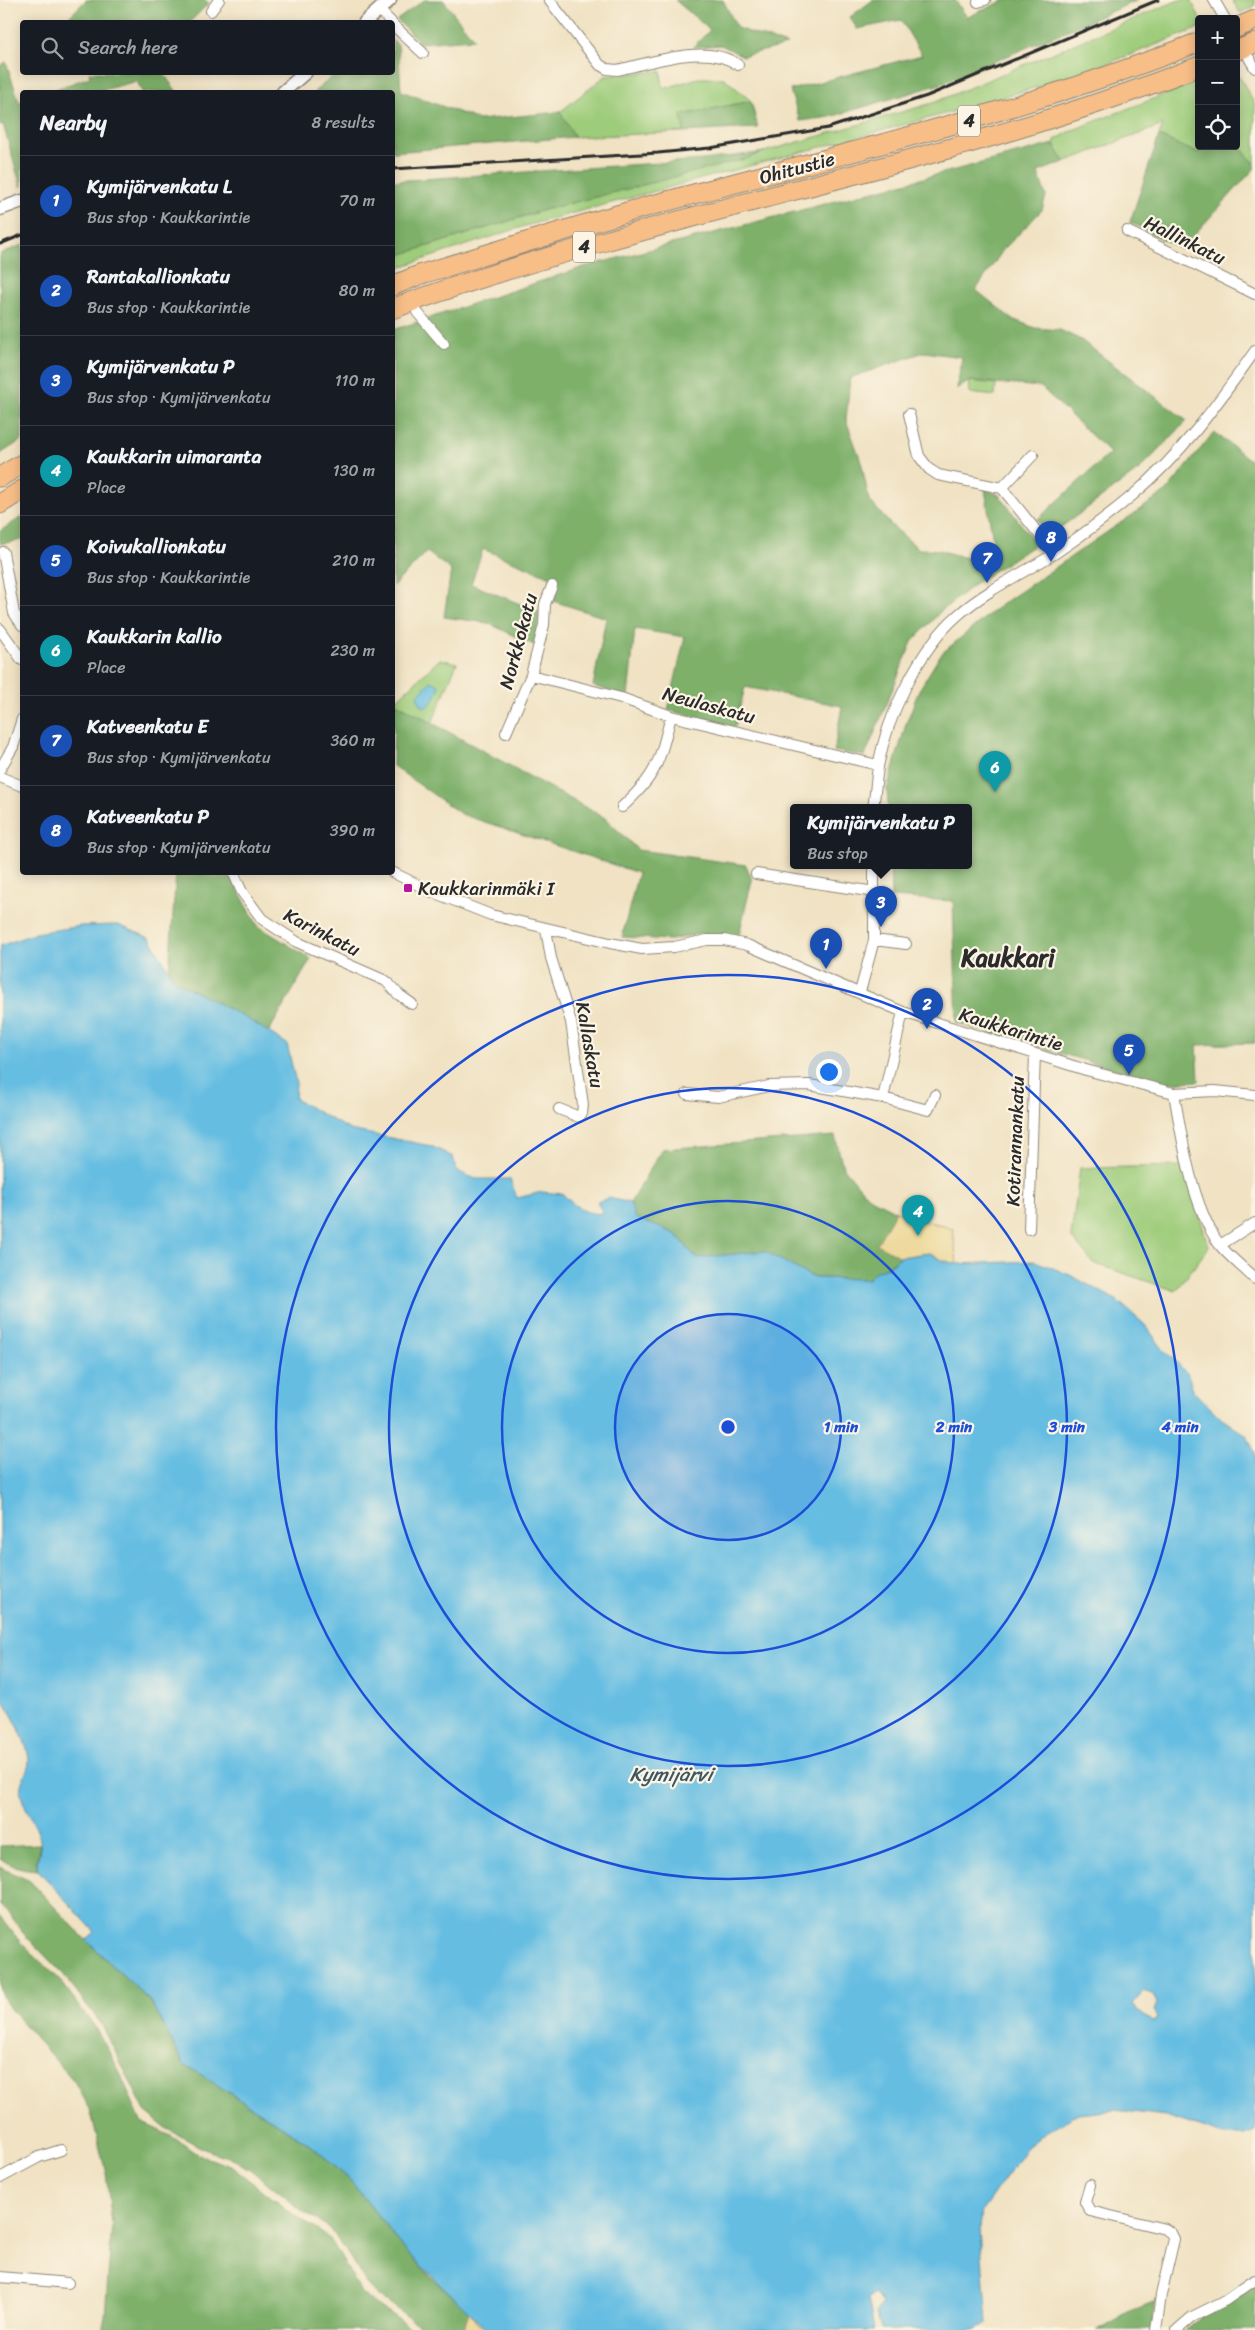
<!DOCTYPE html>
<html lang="en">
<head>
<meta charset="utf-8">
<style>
	body { margin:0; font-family:Sriracha,sans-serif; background:#20242c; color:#f1f3f6 }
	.controls { position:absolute; right:15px; top:15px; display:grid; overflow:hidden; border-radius:5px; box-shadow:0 2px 12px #0003 }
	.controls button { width:45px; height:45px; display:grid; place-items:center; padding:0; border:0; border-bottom:1px solid #363941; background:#171b24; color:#f1f3f6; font:25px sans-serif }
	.you { position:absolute; left:828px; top:1071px; width:18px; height:18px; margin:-12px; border:4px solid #fff; border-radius:50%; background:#1a73e8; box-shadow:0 0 0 8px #1a73e833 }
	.badge { display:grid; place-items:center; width:32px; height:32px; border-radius:50%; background:#0b8043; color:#fff; font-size:16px; font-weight:700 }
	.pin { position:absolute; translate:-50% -41px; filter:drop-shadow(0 1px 2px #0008) }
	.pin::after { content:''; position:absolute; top:26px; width:18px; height:15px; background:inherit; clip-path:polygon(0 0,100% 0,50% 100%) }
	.popup { position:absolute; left:790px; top:804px; width:182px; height:65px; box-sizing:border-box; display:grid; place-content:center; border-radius:5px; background:#171b24; filter:drop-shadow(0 1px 4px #0005); font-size:16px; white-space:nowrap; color:#9ea1a6 }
	.popup b { font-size:19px; color:#f1f3f6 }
	.popup::after { content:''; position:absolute; left:50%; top:100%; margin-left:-10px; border:10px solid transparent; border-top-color:#171b24 }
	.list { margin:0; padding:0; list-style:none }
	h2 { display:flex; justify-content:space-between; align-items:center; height:65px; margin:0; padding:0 20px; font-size:21px }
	h2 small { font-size:16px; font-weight:400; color:#9ea1a6 }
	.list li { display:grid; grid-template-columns:32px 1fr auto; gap:15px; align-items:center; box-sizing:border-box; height:90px; padding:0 20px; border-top:1px solid #363941 }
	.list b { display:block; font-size:19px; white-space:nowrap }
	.list p { margin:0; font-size:16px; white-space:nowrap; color:#9ea1a6 }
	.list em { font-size:16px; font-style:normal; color:#9ea1a6 }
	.icon { flex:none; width:28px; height:28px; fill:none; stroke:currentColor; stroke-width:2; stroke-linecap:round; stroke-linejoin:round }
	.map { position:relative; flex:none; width:1255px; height:2330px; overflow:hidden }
	.search { position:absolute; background:#171b24; box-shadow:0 2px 12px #0003; left:20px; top:20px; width:375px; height:55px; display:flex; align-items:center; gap:12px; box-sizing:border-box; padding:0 18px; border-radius:5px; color:#9ea1a6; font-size:19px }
	.panel { position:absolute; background:#171b24; box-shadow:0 2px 12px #0003; left:20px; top:90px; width:375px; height:785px; border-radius:5px }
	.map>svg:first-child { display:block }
	.green { fill:#9dcc7a; stroke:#647c52 }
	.forest { fill:#7eb06a; stroke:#546e4a }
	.sand { fill:#eeda9e; stroke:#8c8264 }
	.water { fill:#65bde2; stroke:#487486; fill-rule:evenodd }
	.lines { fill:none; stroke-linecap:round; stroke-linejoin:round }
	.minor-casing { stroke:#8e8677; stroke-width:12 }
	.tertiary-casing { stroke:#8e8677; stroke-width:15 }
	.motorway-casing { stroke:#8e8677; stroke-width:21 }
	.minor { stroke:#fff; stroke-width:10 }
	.tertiary { stroke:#fff; stroke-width:12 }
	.motorway { stroke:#f7be88; stroke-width:19 }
	.rail { stroke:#2b2b2b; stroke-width:3 }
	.ring { fill:none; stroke:#1d4ed8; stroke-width:2.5 }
	.poi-dot { fill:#b5179e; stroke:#fcf5e5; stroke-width:2 }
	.labels { text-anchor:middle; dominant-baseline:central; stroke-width:4.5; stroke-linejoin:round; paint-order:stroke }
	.shield { fill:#fcf5e5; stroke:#6a6863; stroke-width:1 }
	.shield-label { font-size:18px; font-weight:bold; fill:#2b2b2b }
	.street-label { font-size:19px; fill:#2b2b2b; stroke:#fcf5e5 }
	.poi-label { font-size:19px; fill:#2b2b2b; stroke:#fcf5e5; text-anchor:start }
	.water-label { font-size:20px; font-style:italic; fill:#3c5762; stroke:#fcf5e5 }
	.district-label { font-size:24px; font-weight:bold; fill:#2b2b2b; stroke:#fcf5e5 }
	.centre { fill:#1d4ed8; stroke:#fcf5e5; stroke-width:2.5 }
	.ring-label { font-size:15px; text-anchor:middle; font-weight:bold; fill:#1d4ed8; stroke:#fcf5e5; stroke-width:4.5; stroke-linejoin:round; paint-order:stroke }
</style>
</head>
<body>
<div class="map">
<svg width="1255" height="2330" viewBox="0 0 1255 2330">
	<rect width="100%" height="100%" fill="#fcf5e5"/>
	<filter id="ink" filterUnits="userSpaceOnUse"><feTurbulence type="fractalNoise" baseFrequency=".02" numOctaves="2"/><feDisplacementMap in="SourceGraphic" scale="10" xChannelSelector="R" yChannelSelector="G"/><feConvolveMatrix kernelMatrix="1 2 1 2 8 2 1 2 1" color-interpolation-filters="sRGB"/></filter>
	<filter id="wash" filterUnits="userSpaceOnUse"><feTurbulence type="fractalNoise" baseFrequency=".0096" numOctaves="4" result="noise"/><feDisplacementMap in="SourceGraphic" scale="20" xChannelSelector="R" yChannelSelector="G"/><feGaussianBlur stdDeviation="1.12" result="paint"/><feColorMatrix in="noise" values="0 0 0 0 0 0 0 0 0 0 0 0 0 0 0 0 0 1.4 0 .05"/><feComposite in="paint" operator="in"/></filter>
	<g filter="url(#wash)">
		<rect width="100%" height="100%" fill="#f0e2c3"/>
		<!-- green -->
		<path class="green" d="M1179,0H1191L1200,19L1199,28L1078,75L963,109L525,226L394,269L392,257L544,210L764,152L933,103Z
			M1232,0H1255V6L1240,13Z
			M1236,70L1255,105V164L1236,143Z
			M661,71L663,89L698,78H724L751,101L682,115L684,132L575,137L560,112L605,76Z
			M1199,81V146H1208L1197,153L1159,136L1163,125L1064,162L1054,144L1055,140L1073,130Z
			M970,381L996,384L995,396L969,393Z
			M440,659L457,663L432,723L394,702Z
			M1184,1166L1209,1247L1176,1291L1093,1263L1071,1237L1080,1168Z"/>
		<!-- forest -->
		<path class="forest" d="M86,0H205L209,3L190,22H69L68,18Z
			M424,0H443L474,39L420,43L397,20Z
			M675,0H723L737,28L787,45L743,56L721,45L693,47L710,30Z
			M873,0H955L967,17L1005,0H1138L944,83L830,117L800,121L790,90L922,55L901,20L857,29L850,17Z
			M393,40L398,45L401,91L479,120L560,112L575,137L393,152L392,92H314L337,73L392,72Z
			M6,62L19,102L22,101V186L21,187L3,124L0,125V66Z
			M89,72L163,73L177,92H142L137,81L103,90V92H47L90,77Z
			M751,101L758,128L684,132L681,115Z
			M1159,136L1197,153L1208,146H1236V143L1255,164V168L1181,249L1130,222Z
			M1054,144L1064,162L1038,172L1046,196L1042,210L1003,250L976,290L1012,319L1035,328L1060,330L1081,340L1187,421L1139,470L1049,536L1037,520L1110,453L1041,387L970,381L957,389L962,357L924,352L850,378L846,420L861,461L869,500L890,524L919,549L939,550L973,560L993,542L985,489L999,495L1036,544L977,582L940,612L912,642L865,756L834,751L842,706L745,687L735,727L668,710L685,637L635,629L628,697L593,686L606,618L553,601L558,580L483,549L471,584L540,612L534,645L488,623L444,617L451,570L427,552L393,586V330L584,267Z
			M764,152L746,159L544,210L393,257V181L703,160Z
			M22,245V440L0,454V254Z
			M1214,432L1255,464V1043L1197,1045L1199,1081L1162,1083L957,1023L953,901L891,897L890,866H968V808H888L887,789L906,724L919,690L941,654L998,607L1167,491Z
			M22,517V540L0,544V531Z
			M394,702L605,818L638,850L746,865L752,880L738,939L701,933L671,940L622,937L638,873L461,814L393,766Z
			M176,873H229L258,926L311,959L268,1033L246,1018L175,981L169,970Z
			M835,1136L843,1167L867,1196L896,1211L878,1244L900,1257C890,1266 878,1270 868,1279L814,1278L763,1251L696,1258L676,1234L634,1218L630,1203L662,1149Z
			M40,1844L36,1862L38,1870C24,1869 11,1867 0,1858V1846Z
			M0,1867L30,1881L86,1940L152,2003L183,2063L312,2146L349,2179L406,2251L430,2276L469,2311L464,2330H426L377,2295L367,2285L344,2248L328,2227L299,2208L251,2170L233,2159L204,2149L164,2127L145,2111L102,2025L64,1975L21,1931L10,1914L0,1905Z
			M0,1916L21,1943L60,1980L95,2027L118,2068L141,2122L171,2136L198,2154L232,2167L293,2214L323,2234L332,2242L360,2291L370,2300L414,2330H101L104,2329L112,2224L106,2173L90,2109L74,2081L10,2009L0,1992Z
			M1255,2285V2330H1184L1194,2322L1226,2305Z
			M1156,2301L1152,2330H1097L1128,2312Z"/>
		<!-- sand -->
		<path class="sand" d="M896,1211L953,1229L957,1264L942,1260L930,1253L900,1257L877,1244Z
			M469,2311L478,2323L488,2330H464Z"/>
		<!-- water -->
		<path class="water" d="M431,681L439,685C439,693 433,703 426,707L421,705L417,696Z
			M118,925L150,938L175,981L246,1018L287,1044L296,1083L295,1099L350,1130L431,1146L453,1157L457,1171L476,1179H510L517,1198L542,1192L563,1194C573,1205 587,1216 603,1213L597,1202L609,1198L630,1203L635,1218L676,1234L696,1258L764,1251L814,1278L868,1279L876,1271L890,1266L900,1257L930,1253L942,1260L957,1264L1035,1261L1070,1275L1118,1301L1145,1325L1163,1349L1187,1373L1194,1392L1222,1419L1247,1436L1255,1453V2131L1245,2135H1223L1166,2116L1115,2110L1078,2114L1047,2131L1027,2147L982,2210L980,2229L987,2324L977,2330H881L876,2312L882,2303L875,2294L868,2298L874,2330H488L406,2251L349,2179L312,2146L183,2063L152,2003L86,1940L95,1932L38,1870C35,1859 42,1850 40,1840C36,1822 24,1811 21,1794C18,1781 29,1773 29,1761C28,1740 9,1711 0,1693V946L36,933L81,926ZM1143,1991L1152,1994L1157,2003L1154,2011L1157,2019L1152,2022L1138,2011L1133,2003Z"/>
	</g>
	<g filter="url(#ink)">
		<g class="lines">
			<defs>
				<path id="minor" d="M549,0L600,65L607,69L617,70C651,63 707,42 738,65
					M1214,0L1225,19
					M978,2L985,0
					M379,10L391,22
					M211,11L219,0
					M392,24L423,53
					M1249,58L1255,68
					M1127,231L1255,294
					M417,312L444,344
					M909,414L919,456L929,469L938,475L1002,488L1054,553
					M1002,488L1033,455
					M3,552L14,613L22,625
					M0,629L22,660
					M531,675L621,698L671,716L878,765
					M506,733L531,675L544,625L545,604L552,586
					M0,769L13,747L22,719
					M0,777L22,786
					M622,807C658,774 659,762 671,716
					M873,808C875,795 876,781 878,767C887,716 919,649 958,615C985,591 1023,573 1054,554C1081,536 1108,516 1133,495C1182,454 1218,403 1255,351
					M233,872L242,892L262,919L297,942L386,981L398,994L412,1004
					M392,872L430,891L491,915L610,943L642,949L674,947L707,940H724L747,945L903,1012L1086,1070L1174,1093L1215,1091L1255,1095
					M756,874L875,892
					M546,929L551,958L571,1022L583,1105L582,1113L579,1117L559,1109
					M874,940L906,944
					M860,992L874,940V866
					M1174,1093C1182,1139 1192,1206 1219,1244C1229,1257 1244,1268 1255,1279
					M687,1094L718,1097L769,1086L809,1085L883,1098L903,1012
					M883,1098L928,1110L935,1095
					M1029,1229L1035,1054
					M1220,1245L1255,1223
					M0,2178L39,2157L61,2150
					M1090,2185L1085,2202L1090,2211L1165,2229L1171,2233L1174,2239L1161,2295L1156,2330
					M0,2277L68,2283
					M1177,2330L1192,2317L1226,2300L1255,2280"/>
				<path id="tertiary" d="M365,22L390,0
					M283,92L306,72
					M0,209L22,201"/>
				<path id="motorway" d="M1236,28L1255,20
					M1236,51L1255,43
					M392,286L422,274C499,251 575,226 653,205C836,155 1021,113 1199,42
					M392,309C461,283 531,262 602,242C801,185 1006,143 1199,66
					M0,477L22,464
					M0,504L22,490"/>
			</defs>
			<!-- minor casing -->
			<use href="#minor" class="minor-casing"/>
			<!-- tertiary casing -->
			<use href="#tertiary" class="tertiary-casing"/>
			<!-- motorway casing -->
			<use href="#motorway" class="motorway-casing"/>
			<!-- minor -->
			<use href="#minor" class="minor"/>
			<!-- tertiary -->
			<use href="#tertiary" class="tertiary"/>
			<!-- motorway -->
			<use href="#motorway" class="motorway"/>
			<!-- rail -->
			<path class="rail" d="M392,169L658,153L710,148L828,128L927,96L1158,0
				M0,244L22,235"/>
		</g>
	</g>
	<!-- distance rings -->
	<circle cx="728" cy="1427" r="113" fill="#1d4ed8" fill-opacity=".12"/>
	<g class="ring">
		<circle cx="728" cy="1427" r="113"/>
		<circle cx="728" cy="1427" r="226"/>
		<circle cx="728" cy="1427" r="339"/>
		<circle cx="728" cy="1427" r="452"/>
	</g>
	<!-- markers -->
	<rect class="poi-dot" x="403" y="883" width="10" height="10" rx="2.5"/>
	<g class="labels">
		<!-- shield labels -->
		<g class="shield">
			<rect x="958" y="105.5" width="22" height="31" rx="4"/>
			<rect x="573" y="231.5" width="22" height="31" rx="4"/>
		</g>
		<g class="shield-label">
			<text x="969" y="121">4</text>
			<text x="584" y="247">4</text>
		</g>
		<!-- street labels -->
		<g class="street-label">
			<text transform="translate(797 168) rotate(-15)">Ohitustie</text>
			<text transform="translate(1185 240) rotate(26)">Hallinkatu</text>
			<text transform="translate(518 641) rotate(-75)">Norkkokatu</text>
			<text transform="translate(709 705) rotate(15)">Neulaskatu</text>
			<text transform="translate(322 932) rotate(27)">Karinkatu</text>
			<text transform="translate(1011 1029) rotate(17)">Kaukkarintie</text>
			<text transform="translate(590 1045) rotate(80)">Kallaskatu</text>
			<text transform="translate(1015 1141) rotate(-88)">Kotirannankatu</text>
		</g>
		<!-- poi labels -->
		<g class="poi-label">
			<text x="418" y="888">Kaukkarinmäki I</text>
		</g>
		<!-- water labels -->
		<g class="water-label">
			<text x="671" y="1774">Kymijärvi</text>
		</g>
		<!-- district labels -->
		<g class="district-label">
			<text x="1008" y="958">Kaukkari</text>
		</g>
	</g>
	<circle cx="728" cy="1427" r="8" class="centre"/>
	<g class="ring-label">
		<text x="841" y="1432">1 min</text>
		<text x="954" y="1432">2 min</text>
		<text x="1067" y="1432">3 min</text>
		<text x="1180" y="1432">4 min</text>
	</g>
</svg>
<div class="controls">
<button>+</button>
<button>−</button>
<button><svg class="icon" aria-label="locate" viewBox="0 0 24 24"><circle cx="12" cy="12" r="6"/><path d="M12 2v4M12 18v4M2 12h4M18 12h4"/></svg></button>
</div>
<div class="you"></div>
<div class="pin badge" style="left:826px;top:969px;background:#1a4fb4">1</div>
<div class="pin badge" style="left:927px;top:1029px;background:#1a4fb4">2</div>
<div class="pin badge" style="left:881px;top:927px;background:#1a4fb4">3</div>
<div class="popup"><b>Kymijärvenkatu P</b>Bus stop</div>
<div class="pin badge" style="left:918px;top:1236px;background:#0f9aa8">4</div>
<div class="pin badge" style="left:1129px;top:1075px;background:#1a4fb4">5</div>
<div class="pin badge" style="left:995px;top:792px;background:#0f9aa8">6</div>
<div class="pin badge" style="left:987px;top:583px;background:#1a4fb4">7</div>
<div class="pin badge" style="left:1051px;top:562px;background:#1a4fb4">8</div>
<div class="search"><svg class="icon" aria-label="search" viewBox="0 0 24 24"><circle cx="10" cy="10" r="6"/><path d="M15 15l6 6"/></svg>Search here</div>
<section class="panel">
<h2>Nearby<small>8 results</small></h2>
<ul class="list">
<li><span class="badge" style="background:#1a4fb4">1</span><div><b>Kymijärvenkatu L</b><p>Bus stop · Kaukkarintie</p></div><em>70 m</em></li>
<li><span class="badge" style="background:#1a4fb4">2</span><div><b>Rantakallionkatu</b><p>Bus stop · Kaukkarintie</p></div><em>80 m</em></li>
<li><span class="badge" style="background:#1a4fb4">3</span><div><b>Kymijärvenkatu P</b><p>Bus stop · Kymijärvenkatu</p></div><em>110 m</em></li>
<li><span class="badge" style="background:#0f9aa8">4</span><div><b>Kaukkarin uimaranta</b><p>Place</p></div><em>130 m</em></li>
<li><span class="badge" style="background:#1a4fb4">5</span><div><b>Koivukallionkatu</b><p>Bus stop · Kaukkarintie</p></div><em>210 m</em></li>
<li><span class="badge" style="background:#0f9aa8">6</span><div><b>Kaukkarin kallio</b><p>Place</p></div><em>230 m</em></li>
<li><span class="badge" style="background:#1a4fb4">7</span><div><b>Katveenkatu E</b><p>Bus stop · Kymijärvenkatu</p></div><em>360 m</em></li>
<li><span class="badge" style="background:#1a4fb4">8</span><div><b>Katveenkatu P</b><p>Bus stop · Kymijärvenkatu</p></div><em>390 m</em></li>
</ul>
</section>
</div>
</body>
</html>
